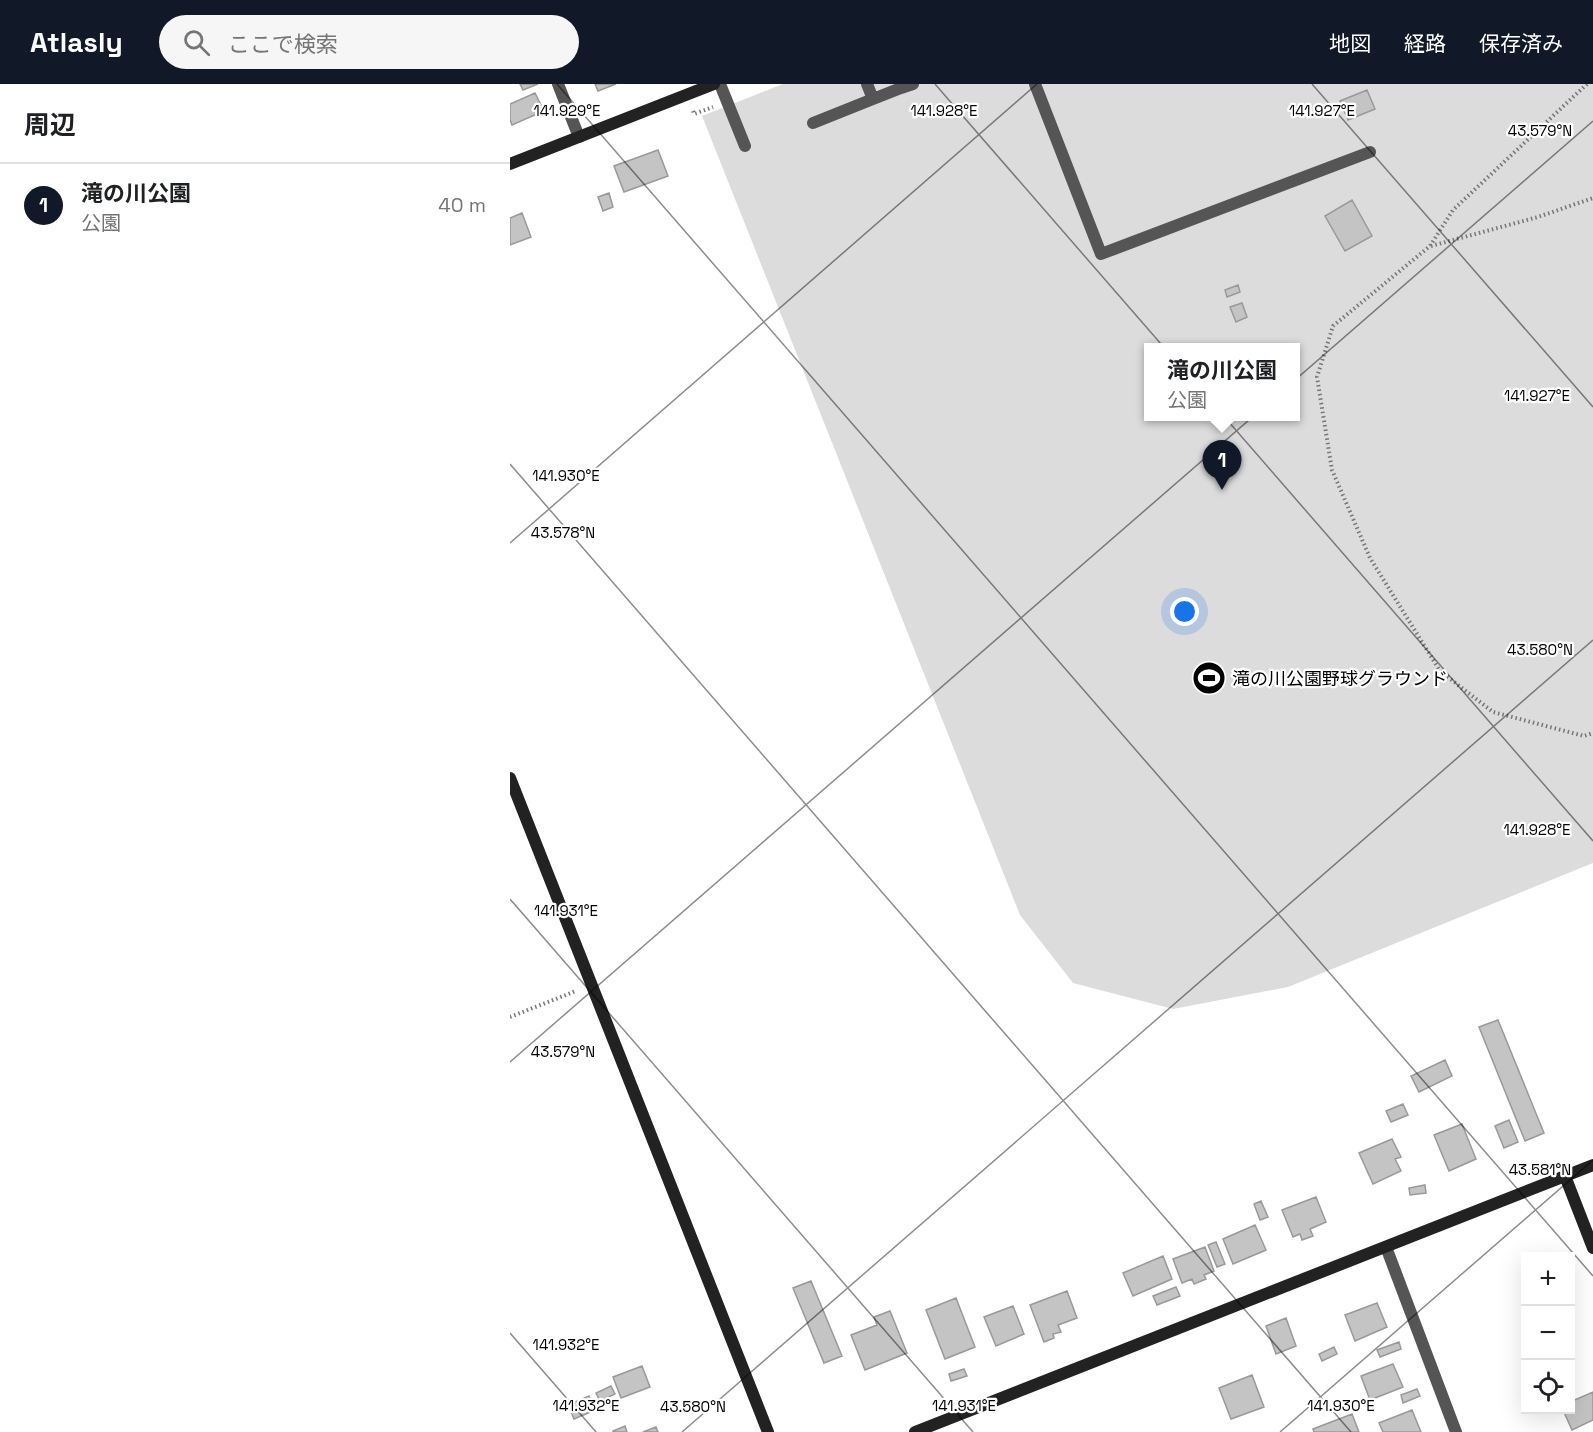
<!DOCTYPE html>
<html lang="ja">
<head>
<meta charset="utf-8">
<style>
	body { margin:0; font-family:"Space Grotesk","Noto Sans JP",sans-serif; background:#f6f6f6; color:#202124 }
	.controls { position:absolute; right:18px; bottom:18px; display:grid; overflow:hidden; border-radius:0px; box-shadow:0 6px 24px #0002 }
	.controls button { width:54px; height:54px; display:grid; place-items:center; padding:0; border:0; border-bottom:2px solid #e0e0e0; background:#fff; color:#202124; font:30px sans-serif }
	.you { position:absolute; left:675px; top:528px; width:21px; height:21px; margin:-15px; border:4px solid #fff; border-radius:50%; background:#1a73e8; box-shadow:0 0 0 9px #1a73e833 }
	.badge { display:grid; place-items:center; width:39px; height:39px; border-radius:50%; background:#111827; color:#fff; font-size:20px; font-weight:700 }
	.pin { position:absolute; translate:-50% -50px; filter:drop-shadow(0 2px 3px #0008) }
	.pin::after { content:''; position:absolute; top:32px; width:21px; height:18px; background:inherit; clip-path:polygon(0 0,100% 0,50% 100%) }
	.popup { position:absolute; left:634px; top:259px; width:156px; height:78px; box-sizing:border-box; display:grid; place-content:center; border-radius:0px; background:#fff; filter:drop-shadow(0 2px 4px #0005); font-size:20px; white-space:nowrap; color:#757577 }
	.popup b { font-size:22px; color:#202124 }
	.popup::after { content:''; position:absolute; left:50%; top:100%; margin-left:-12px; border:12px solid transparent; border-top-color:#fff }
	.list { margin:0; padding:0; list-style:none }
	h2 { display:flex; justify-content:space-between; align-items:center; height:78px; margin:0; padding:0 24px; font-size:26px }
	h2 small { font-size:20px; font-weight:400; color:#757577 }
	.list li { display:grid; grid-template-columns:39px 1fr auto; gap:18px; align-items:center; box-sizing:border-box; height:84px; padding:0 24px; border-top:2px solid #e0e0e0 }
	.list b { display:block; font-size:22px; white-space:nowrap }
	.list p { margin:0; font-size:20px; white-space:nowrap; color:#757577 }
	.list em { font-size:20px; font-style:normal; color:#757577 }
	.icon { flex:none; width:33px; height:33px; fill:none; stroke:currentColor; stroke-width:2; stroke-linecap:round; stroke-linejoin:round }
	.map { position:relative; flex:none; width:1083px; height:1348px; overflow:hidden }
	header { display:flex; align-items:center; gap:36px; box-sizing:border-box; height:84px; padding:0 30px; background:#111827; color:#fff }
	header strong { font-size:28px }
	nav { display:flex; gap:33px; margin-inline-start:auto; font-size:21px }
	.search { width:420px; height:54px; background:#f6f6f6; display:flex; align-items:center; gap:15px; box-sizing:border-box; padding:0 21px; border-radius:33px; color:#757577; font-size:22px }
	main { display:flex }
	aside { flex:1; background:#fff }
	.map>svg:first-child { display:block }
	.green { fill:#dcdcdc; fill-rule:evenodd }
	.building { fill:#c4c4c4; stroke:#999; stroke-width:1.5 }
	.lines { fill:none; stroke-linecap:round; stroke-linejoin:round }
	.path { stroke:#777; stroke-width:4; stroke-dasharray:1.5 3; stroke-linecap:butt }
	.lane { stroke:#555; stroke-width:12 }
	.street { stroke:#555; stroke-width:12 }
	.secondary { stroke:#222; stroke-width:12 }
	.ticks { fill:none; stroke:#000; stroke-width:1.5; stroke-opacity:0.45 }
	.labels { text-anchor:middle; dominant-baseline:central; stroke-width:4.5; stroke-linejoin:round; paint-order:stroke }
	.poi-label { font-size:18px; fill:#000; stroke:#fff; text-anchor:start }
	.ticks-label { font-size:15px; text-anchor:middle; fill:#000; stroke:#fff; stroke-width:4.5; stroke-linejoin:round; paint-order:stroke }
</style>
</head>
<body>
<header>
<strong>Atlasly</strong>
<div class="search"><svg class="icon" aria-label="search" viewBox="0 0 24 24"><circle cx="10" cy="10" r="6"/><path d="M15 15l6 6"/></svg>ここで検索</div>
<nav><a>地図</a><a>経路</a><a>保存済み</a></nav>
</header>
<main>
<aside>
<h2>周辺<small></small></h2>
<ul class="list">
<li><span class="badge">1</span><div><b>滝の川公園</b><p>公園</p></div><em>40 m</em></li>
</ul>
</aside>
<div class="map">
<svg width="1083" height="1348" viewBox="0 0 1083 1348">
	<rect width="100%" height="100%" fill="#fff"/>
	<!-- green -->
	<path class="green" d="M273,0H1083V779L778,903L663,925L563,899L510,831L192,32ZM638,264H786V332H638Z"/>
	<!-- building -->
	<path class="building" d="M10,0H28L13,6Z
		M85,0H106L88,7Z
		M857,6L865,25L838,36L830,17Z
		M25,9L34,27L2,41L0,36V20Z
		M148,66L158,92L114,108L104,82Z
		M99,109L103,123L93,127L88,113Z
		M842,116L862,152L835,167L815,132Z
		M12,129L21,153L0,161V134Z
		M728,201L730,208L717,213L715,206Z
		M732,219L737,233L726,238L720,223Z
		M988,936L1034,1049L1015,1057L969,943Z
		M935,976L942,992L909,1008L901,992Z
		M893,1020L898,1031L881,1038L876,1027Z
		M999,1036L1008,1058L994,1064L985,1042Z
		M952,1040L966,1075L939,1087L924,1051Z
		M882,1055L891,1073L885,1075L891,1087L863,1100L849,1069Z
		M915,1101L916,1109L900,1111L899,1104Z
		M806,1113L816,1138L800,1145L803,1152L792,1156L790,1150L783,1153L772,1126Z
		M751,1117L758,1133L750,1136L744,1120Z
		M745,1141L756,1166L723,1180L713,1155Z
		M706,1158L715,1180L707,1183L698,1161Z
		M695,1163L704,1187L694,1191L696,1195L684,1200L682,1195L672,1199L663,1175Z
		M653,1172L662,1195L623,1212L613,1189Z
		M301,1197L332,1272L314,1279L283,1204Z
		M666,1203L670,1212L647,1221L643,1212Z
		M557,1207L567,1234L548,1241L551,1248L543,1250L544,1254L534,1258L520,1221Z
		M446,1214L465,1263L435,1275L416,1226Z
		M867,1219L877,1243L845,1257L835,1231Z
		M503,1222L514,1250L486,1262L474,1233Z
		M380,1227L397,1269L355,1286L341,1251L367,1241L364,1233Z
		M776,1234L786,1262L766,1270L756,1242Z
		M889,1258L891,1265L870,1273L867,1266Z
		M824,1263L827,1270L812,1277L809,1270Z
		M883,1280L893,1303L860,1316L851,1292Z
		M132,1282L140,1303L111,1314L103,1293Z
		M454,1285L457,1292L441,1297L439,1290Z
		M742,1291L754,1323L721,1335L709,1304Z
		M101,1302L105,1310L90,1317L86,1309Z
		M907,1305L910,1312L893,1319L891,1311Z
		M1083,1308V1336L1062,1346L1053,1326H1060V1318Z
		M79,1312L85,1326L64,1335L58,1321Z
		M902,1326L911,1348H873L869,1339Z
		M842,1330L849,1348H804L803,1345Z
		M115,1342L117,1348H103V1347Z
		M146,1343L148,1348H133Z"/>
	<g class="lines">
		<!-- path -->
		<path class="path" d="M1077,0L943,126L920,162L823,242L807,293L822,386L860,474L930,587L983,628L1074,652L1083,649
			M183,27L184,30L203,23
			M921,162L1028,133L1083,114
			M0,933L66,907"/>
		<!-- lane -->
		<path class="lane" d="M210,0L235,62
			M357,0L363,15L391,4L390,0
			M525,0L591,170L860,68
			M391,4L403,0
			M303,39L363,15"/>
		<!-- street -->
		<path class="street" d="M48,0L69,53
			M876,1163L946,1348"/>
		<!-- secondary -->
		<path class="secondary" d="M0,80L204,0
			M0,694L258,1348
			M1055,1092L1083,1164
			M405,1348L1083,1081"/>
	</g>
	<!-- ticks -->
	<path class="ticks" d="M47,0L1083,1192M425,0L1083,757M802,0L1083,323M0,380L841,1348M0,459L527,0M0,815L463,1348M0,978L1083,37M0,1249L86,1348M172,1348L1083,556M770,1348L1083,1076"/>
	<!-- icons -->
	<defs>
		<symbol id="stadium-disc" viewBox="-11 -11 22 22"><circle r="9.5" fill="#000" stroke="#fff"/><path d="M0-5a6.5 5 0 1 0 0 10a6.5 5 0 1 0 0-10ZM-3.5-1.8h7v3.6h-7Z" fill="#fff"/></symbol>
	</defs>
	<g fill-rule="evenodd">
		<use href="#stadium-disc" x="680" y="575" width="38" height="38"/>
	</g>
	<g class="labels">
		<!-- poi labels -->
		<g class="poi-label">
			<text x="722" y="594">滝の川公園野球グラウンド</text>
		</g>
	</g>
	<g class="ticks-label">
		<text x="57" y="32">141.929°E</text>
		<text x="812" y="32">141.927°E</text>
		<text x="434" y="32">141.928°E</text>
		<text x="1030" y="52">43.579°N</text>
		<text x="1027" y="317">141.927°E</text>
		<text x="56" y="397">141.930°E</text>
		<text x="53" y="454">43.578°N</text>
		<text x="1030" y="571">43.580°N</text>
		<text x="1027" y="751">141.928°E</text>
		<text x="56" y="832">141.931°E</text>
		<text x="53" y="973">43.579°N</text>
		<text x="1030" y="1091">43.581°N</text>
		<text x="56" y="1266">141.932°E</text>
		<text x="76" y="1327">141.932°E</text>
		<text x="454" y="1327">141.931°E</text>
		<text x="831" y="1327">141.930°E</text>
		<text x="183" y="1328">43.580°N</text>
	</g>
</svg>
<div class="controls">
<button>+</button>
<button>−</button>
<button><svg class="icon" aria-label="locate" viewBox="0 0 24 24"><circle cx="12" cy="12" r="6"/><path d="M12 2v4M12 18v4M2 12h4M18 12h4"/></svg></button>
</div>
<div class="you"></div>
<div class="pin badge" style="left:712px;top:406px">1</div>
<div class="popup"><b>滝の川公園</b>公園</div>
</div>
</main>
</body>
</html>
